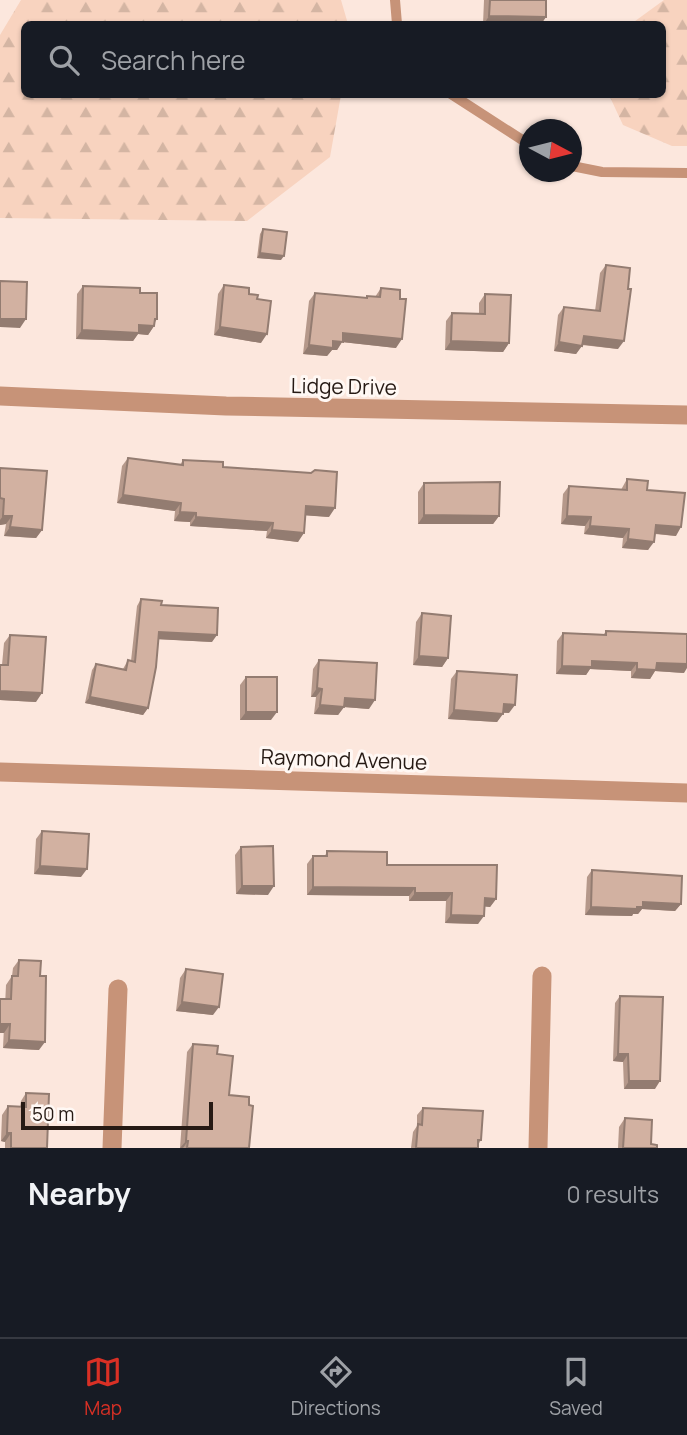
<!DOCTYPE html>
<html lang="en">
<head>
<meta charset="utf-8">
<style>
	body { margin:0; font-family:Manrope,sans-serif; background:#20242c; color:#f1f3f6 }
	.compass { position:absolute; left:519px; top:119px; width:63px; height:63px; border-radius:50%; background:#171b24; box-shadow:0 2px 5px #0004; rotate:97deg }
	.scale { position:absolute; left:21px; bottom:18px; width:192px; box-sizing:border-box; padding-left:7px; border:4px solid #261a14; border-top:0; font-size:19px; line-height:24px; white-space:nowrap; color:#261a14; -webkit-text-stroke:5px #fff8f4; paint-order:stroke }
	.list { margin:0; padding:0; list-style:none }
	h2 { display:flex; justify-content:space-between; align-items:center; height:91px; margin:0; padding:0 28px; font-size:30px }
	h2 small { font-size:23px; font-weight:400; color:#9ea1a6 }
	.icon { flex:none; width:38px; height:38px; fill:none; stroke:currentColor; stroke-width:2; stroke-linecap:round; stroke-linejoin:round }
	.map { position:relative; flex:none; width:687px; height:1148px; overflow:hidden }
	.search { position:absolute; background:#171b24; box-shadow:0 2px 5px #0004; left:21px; right:21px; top:21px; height:77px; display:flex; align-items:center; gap:18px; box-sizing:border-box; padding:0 24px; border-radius:10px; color:#9ea1a6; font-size:26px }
	.sheet { height:189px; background:#171b24 }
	nav { display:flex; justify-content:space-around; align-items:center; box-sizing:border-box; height:98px; border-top:2px solid #363941; background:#171b24; font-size:19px; color:#9ea1a6 }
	nav a { display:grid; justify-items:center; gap:4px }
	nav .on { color:#d93025 }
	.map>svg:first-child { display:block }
	.forest { fill:url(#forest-firs) }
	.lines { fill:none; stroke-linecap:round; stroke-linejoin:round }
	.service { stroke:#c79378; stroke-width:10 }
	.minor { stroke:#c79378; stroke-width:19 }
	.wall { fill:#b5988a }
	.shaded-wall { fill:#937c71 }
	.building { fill:#d2b1a1; stroke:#937c71; stroke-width:2 }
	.labels { text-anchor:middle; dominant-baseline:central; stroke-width:6; stroke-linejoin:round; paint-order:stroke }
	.street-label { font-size:21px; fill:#261a14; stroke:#fff8f4 }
</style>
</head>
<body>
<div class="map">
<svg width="687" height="1148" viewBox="0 0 687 1148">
	<defs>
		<pattern id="forest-firs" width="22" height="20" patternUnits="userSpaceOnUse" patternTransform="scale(1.75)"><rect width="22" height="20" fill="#f8d3bf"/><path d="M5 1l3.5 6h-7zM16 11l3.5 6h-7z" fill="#d4b5a3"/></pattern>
	</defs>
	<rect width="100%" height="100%" fill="#fce7dd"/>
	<!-- forest -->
	<path class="forest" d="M21,0H341L348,24H24V94L341,95L330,157L247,221L0,218V35Z
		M664,0H687V146H672L623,125L609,95L662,94V24H631Z"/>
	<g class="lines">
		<!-- service -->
		<path class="service" d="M395,0L397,24
			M451,94L530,145
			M572,166L602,172L687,173"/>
		<!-- minor -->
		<path class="minor" d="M0,396L226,406L687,415
			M0,772L687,793
			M112,1148L118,989
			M538,1148L542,976"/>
	</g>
	<!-- wall -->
	<path class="wall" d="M484,0H546V17L541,24H483Z
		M263,229L281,260L257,258L260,234Z
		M606,265L618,349L582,345L576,354L554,351L558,315L564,307L595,311L600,273Z
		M224,285L249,294L257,299L261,343L214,335L218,294Z
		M83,286L140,293L154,322V326L148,335L138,334L133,341L76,339L77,294Z
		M381,288L396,348L342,342L337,350H332L327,356L303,354L309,301L315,293L366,298L367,296L375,297Z
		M485,294L509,343L503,352L445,350L446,321L452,313H479V303Z
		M128,458L180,465L183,460L223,467L329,517L305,515L298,542L266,538L267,531L190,526V522L174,521L175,511L117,503L122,466Z
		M0,468L42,530L36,538L4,536L6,524L0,525Z
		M627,479L647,490L676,536L655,534L648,550L622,548L623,538L584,534L585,526L561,524L563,494L569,486L621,490L622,488Z
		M424,483L499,516L493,524H418V492Z
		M141,599L161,605L212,642L158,639L148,708L143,715L85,703L92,670L96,664L123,669L128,660L131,661L137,606Z
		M422,613L448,658L442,667L413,665L416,622Z
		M606,631L684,673L655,671L650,679L631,678V671L590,669L586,675L556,674L557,641L563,633L604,634Z
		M10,635L36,702L0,700V665H2L4,643Z
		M319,660L369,709L344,707L338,715L314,714L316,697H311L313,669Z
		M457,671L509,713H503L497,722L448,719L451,679Z
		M246,677L271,720H240V685Z
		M42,831L81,877L34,874L36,839Z
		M241,847L268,895L236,894L235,855Z
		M327,851L387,865L496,899L490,907L484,906L478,924L445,923L446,901H409V896L307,895V864L313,856H325Z
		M592,870L681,904L675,911L642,909L638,914H633L632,916L585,915L587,877Z
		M19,960L39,1050L3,1048L6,985L12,976L13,968Z
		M186,969L213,1015L176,1011L180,978Z
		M620,996L655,1089H624L623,1062L613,1061L615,1003Z
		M193,1044L217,1054L229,1095L249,1105V1148H180L187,1052Z
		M26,1093L47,1148H5V1142L1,1141L2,1115L8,1106L20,1107L21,1101Z
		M423,1108L481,1140L478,1145V1148H411L413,1132L417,1126V1115Z
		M625,1118L651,1144L657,1148H618L619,1127Z"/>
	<!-- shaded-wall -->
	<path class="shaded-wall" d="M489,16L546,17L541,24H484Z
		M260,253L284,256L281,260L257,258Z
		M0,319H26L20,328L0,327Z
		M155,319H157L152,326H154L148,335L138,334L133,341L76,339L82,330L139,325Z
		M220,327L267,334L261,343L214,335Z
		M343,333L402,339L396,348L342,342L337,350H332L327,356L303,354L309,345Z
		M584,336L624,341L618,349L578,344Z
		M451,341L509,343L503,352L445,350Z
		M559,342L582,346L576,354L554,351Z
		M123,495L181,503L175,511L117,503Z
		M306,506L335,508L329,517L300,515Z
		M180,512L196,513L190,522L174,521Z
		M424,515L499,516L493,524H418Z
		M3,516H12L6,524L0,525V520Z
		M567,516L591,517L585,526L561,524Z
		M196,517L273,523L267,531L190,526Z
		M656,525L681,527L676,536L650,533Z
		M590,526L629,529L623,538L584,534Z
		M10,527L42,530L36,538L4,536Z
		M272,530L304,533L298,542L266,538Z
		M628,539L654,542L648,550L622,548Z
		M159,632L217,635L212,642L154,639Z
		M419,656L448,658L442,667L413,665Z
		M592,661L637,663L631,671L590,669L586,675L556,674L562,666Z
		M657,663L687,664V668L684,673L655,671L650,679L631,678L637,669Z
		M317,688L322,689L316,697H311Z
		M0,691L42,693L36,702L0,700Z
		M90,697L148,708L143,715L85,703Z
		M345,698L375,700L369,709L344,707L338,715L314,714L320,705Z
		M504,704L515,705L509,713L498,712Z
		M454,710L503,714L497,722L448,719Z
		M246,712H277L271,720H240Z
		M40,866L87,869L81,877L34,874Z
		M242,886H274L268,895L236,894Z
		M313,887L415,888L409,896L307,895Z
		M415,893H452L446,901H409Z
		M485,898L496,899L490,907L479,906Z
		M643,902L681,904L675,911L642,909L638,914H633L632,916L585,915L591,907Z
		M451,915L484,916L478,924L445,923Z
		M182,1002L219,1007L213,1015L176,1011Z
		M0,1024H10L4,1033H0Z
		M9,1040L45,1042L39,1050L3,1048Z
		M618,1054H628L623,1062L613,1061Z
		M629,1081H660L655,1089H624Z
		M7,1133H11L5,1142L1,1141Z
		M186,1141H188L183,1148H180Z"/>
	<!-- building -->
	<path class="building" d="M490,0H546V17L489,16Z
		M263,229L287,232L284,256L260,253Z
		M606,265L630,268L628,289H631L624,341L584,336L582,346L559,342L564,307L600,311Z
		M0,281L27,282L26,319H0Z
		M224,285L249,288V294L258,295L257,299L271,301L267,334L220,327Z
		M83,286L140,288V293H157V319H155L154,326L139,325V333L82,330Z
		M381,288L400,290V299H406L402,339L343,333V342L333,341V348L309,345L315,293L367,298V296L380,297Z
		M485,294L511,295L509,343L451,341L452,313L485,314Z
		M128,458L183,465V460L223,462V467L311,473L315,470L337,472L335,508L306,506L304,533L272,530L273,523L196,517V513L180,512L181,503L123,495Z
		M0,468L47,471L42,530L10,527L12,516H3L4,499L0,498Z
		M627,479L648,481L647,490L685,493L681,527L656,525L654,542L628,539L629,529L590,526L591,517L567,516L569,486L627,490Z
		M500,482L499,516L424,515V483Z
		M141,599L162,601L161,605L218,608L217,635L159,632L156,667L148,708L90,697L96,664L126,670L128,660L135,662Z
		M422,613L451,616L448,658L419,656Z
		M606,631L687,634V664L657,663L656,670L637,669V663L592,661V667L562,666L563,633L606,635Z
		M10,635L46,637L42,693L0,691V665H8Z
		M319,660L377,663L375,700L345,698L344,707L320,705L322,689L317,688Z
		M457,671L517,675L515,705L504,704L503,714L454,710Z
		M246,677H277V712H246Z
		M42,831L89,834L87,869L40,866Z
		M273,846L274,886H242L241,847Z
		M327,851L387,852V865H497L496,899L485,898L484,916L451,915L452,893H415V888L313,887V856H327Z
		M592,870L682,876L681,904L643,902V907H637V909L591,907Z
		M19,960L41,961L40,976H46L45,1042L9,1040L10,1024H0V999H11L12,976H18Z
		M186,969L223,974L219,1007L182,1002Z
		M620,996L663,997L660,1081H629L628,1054H618Z
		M193,1044L218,1046L217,1054L233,1056L229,1095L249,1097V1105L253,1106L249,1148H187L188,1141H186Z
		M26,1093L49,1094L47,1148H11V1133H7L8,1106L26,1107Z
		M423,1108L483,1111L481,1140H478V1148H416L418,1124L422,1125Z
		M625,1118L652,1120L651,1144L657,1145V1148H623Z"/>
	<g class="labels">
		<!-- street labels -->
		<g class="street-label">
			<text transform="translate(344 386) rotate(1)">Lidge Drive</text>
			<text transform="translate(344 759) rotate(2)">Raymond Avenue</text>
		</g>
	</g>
</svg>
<svg class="compass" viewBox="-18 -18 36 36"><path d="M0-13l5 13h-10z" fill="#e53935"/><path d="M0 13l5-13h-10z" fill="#9ea1a6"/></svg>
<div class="scale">50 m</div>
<div class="search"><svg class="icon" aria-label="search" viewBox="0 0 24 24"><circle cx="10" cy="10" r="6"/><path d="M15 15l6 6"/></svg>Search here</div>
</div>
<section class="sheet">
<h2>Nearby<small>0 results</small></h2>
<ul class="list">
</ul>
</section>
<nav>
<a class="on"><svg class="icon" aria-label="map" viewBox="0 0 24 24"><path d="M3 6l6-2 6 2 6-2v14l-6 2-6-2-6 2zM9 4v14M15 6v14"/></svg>Map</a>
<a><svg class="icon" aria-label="directions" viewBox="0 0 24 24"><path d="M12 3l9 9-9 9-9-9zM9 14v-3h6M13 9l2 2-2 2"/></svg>Directions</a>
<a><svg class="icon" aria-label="saved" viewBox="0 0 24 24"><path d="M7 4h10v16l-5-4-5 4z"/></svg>Saved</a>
</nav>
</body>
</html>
